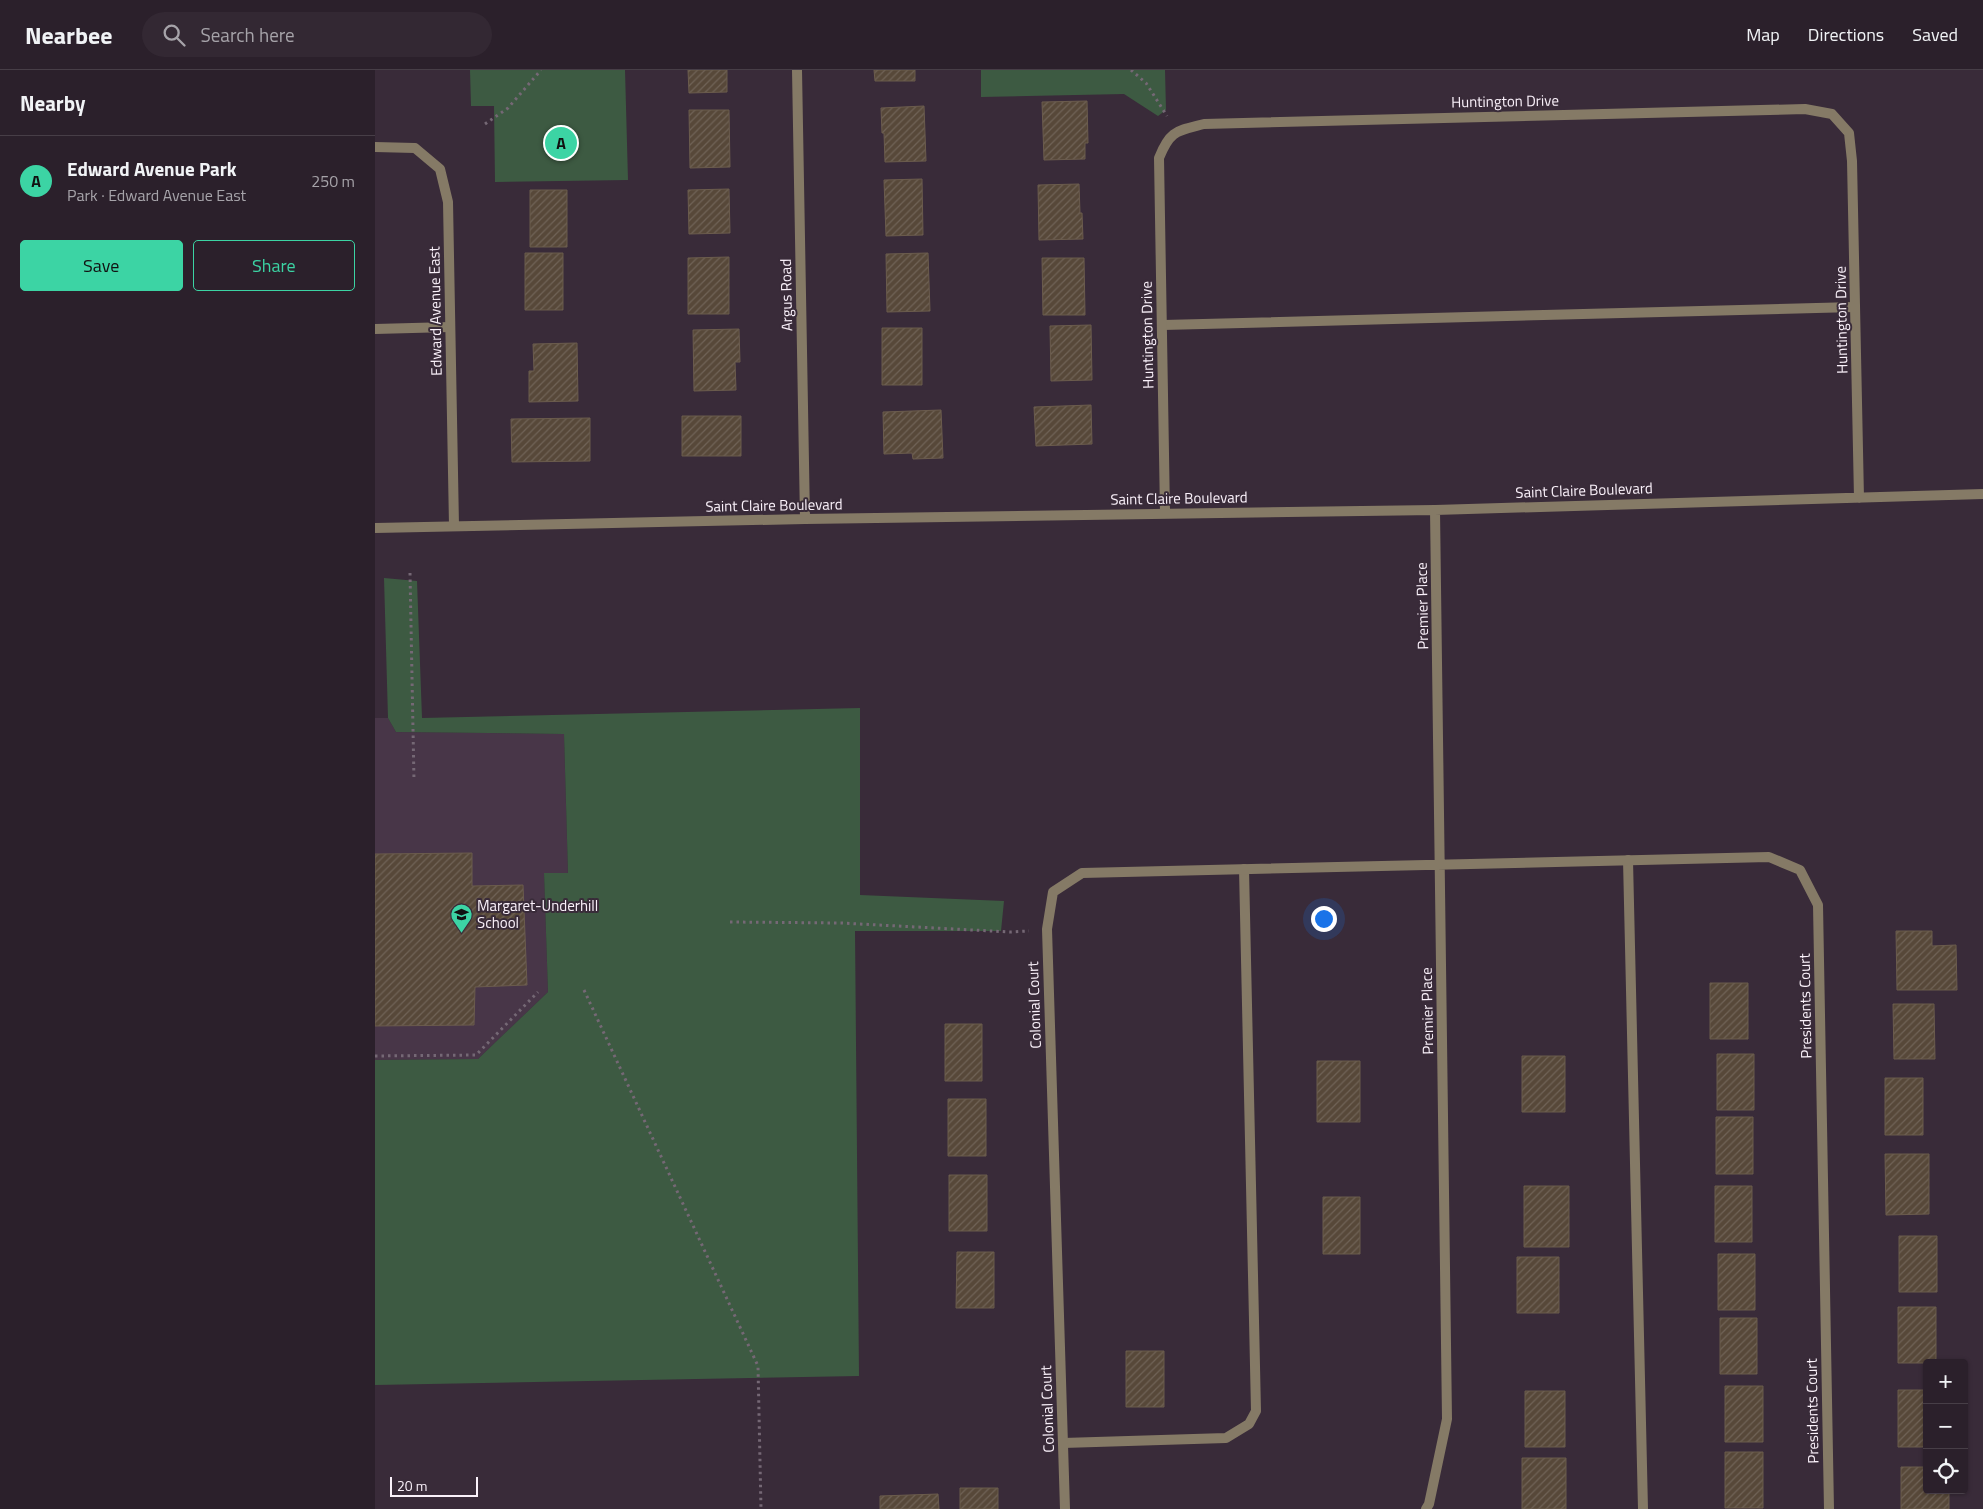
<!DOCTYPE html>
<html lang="en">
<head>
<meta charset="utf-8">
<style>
	body { margin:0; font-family:"Titillium Web",sans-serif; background:#332833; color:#f1f3f6 }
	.controls { position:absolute; right:15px; bottom:15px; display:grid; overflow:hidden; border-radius:5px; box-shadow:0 1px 4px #0004 }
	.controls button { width:45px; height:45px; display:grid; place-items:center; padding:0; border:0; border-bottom:1px solid #473e47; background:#2b202b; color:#f1f3f6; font:25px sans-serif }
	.scale { position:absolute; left:15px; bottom:12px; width:88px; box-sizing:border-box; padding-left:5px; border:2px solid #faf1fa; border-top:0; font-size:14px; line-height:18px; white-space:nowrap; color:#faf1fa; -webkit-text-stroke:4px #392b39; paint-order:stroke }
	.you { position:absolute; left:948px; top:848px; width:18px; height:18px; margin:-12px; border:4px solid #fff; border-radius:50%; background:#1a73e8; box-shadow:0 0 0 8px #1a73e833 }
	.badge { display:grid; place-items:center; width:32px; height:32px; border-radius:50%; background:#3cd4a4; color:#111; font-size:16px; font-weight:700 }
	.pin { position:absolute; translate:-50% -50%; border:2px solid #fff; box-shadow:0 1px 5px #0006 }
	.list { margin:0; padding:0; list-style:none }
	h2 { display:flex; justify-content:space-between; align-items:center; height:65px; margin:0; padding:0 20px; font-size:21px }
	h2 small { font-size:16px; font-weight:400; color:#a6a3a9 }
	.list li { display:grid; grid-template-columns:32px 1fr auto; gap:15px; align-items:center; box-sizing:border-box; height:90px; padding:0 20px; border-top:1px solid #473e47 }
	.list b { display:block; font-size:19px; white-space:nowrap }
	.list p { margin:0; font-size:16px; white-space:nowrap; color:#a6a3a9 }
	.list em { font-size:16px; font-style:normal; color:#a6a3a9 }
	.actions { display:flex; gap:10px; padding:15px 20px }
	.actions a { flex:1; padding:11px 0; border:1px solid #3cd4a4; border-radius:5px; text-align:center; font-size:18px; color:#3cd4a4 }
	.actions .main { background:#3cd4a4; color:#111 }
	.icon { flex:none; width:28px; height:28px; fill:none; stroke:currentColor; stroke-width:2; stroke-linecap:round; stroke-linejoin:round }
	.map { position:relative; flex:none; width:1608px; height:1439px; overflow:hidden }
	header { display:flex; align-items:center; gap:30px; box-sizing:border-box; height:70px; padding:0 25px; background:#2b202b; border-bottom:1px solid #473e47 }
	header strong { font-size:24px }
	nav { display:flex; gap:28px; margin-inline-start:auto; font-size:18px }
	.search { width:350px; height:45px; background:#332833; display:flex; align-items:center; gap:12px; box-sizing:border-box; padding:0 18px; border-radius:28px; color:#a6a3a9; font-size:19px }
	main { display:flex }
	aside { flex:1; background:#2b202b }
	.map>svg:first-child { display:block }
	.built { fill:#483648 }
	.green { fill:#3d5a42 }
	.building { fill:url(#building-hatch); stroke:#6b5c4d }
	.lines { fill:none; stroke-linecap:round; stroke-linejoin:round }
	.path { stroke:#756875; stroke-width:3; stroke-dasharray:2.5 4; stroke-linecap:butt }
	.service { stroke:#857a66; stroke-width:10 }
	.minor { stroke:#857a66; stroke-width:10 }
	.labels { text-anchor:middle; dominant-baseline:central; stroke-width:4; stroke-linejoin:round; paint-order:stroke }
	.street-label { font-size:15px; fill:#faf1fa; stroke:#392b39 }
	.poi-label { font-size:15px; fill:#faf1fa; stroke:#392b39; text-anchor:start }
</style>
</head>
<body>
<header>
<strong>Nearbee</strong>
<div class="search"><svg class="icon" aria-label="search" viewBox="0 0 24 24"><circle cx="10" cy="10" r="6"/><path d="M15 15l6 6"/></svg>Search here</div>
<nav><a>Map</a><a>Directions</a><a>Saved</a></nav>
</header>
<main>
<aside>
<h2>Nearby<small></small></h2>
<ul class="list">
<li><span class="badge">A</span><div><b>Edward Avenue Park</b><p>Park · Edward Avenue East</p></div><em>250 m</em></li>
</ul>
<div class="actions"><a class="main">Save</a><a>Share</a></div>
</aside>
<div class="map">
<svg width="1608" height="1439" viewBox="0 0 1608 1439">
	<defs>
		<pattern id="building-hatch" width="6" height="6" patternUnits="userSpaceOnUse" patternTransform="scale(1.25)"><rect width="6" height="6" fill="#574839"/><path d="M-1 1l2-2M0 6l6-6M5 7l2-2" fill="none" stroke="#706357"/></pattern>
	</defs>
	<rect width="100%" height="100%" fill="#392b39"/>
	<!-- built -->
	<path class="built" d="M0,648H13L21,662L189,664L193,804L169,803L173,922L103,989L0,990Z"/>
	<!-- green -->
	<path class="green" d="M95,0H250L253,110L120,112L119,36H96Z
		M606,0H790L791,40L783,46L749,24L606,27Z
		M9,508L42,511L47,648L485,638V825L629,831L626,861H480L484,1306L0,1315V990L103,989L173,922L169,803H193L189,664L21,662L13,648Z"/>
	<!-- building -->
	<path class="building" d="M313,0H352V22L314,23Z
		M499,0H540V11H500Z
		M712,31L713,73H710V89L669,90L667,32Z
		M549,36L551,91L510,92L509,63H507L506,38Z
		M314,40H354L355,97L315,98Z
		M547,109L548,165L511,166L509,110Z
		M704,114L705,143H707L708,169L664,170L663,115Z
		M354,119L355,163L314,164L313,120Z
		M155,120H192V177H155Z
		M150,183H188V240H150Z
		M553,183L555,241L512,242L511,184Z
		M354,187V244H313V188Z
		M667,188H709L710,245H668Z
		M716,255L717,310L676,311L675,256Z
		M507,258H547V315H507Z
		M364,259L365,292H360L361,320L319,321L318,260Z
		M202,273L203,331L154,332V301H159L158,274Z
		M716,335L717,374L661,376L659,337Z
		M566,340L568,388L538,389L537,383L509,384L508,342Z
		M307,346H366V386H307Z
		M215,348V391L137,392L136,349Z
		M97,783V816L148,815L152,915L100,917L99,955L0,956V784Z
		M1521,861H1557V876L1581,875L1582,920H1522Z
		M1335,913H1373V969H1335Z
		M1518,934H1559L1560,989H1519Z
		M570,954H607V1011H570Z
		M1342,984H1379V1040H1342Z
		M1147,986H1190V1042H1147Z
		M942,991H985V1052H942Z
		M1510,1008H1548V1065H1510Z
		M573,1029H611V1086H573Z
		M1341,1047H1378V1104H1341Z
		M1510,1084H1554V1144L1511,1145Z
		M574,1105H612V1161H574Z
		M1149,1116H1194V1177H1149Z
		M1340,1116H1377V1172H1340Z
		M948,1127H985V1184H948Z
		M1524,1166H1562V1222H1524Z
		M582,1182H619V1238H581Z
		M1343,1184H1380V1240H1343Z
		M1142,1187H1184V1243H1142Z
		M1523,1237H1561V1293H1523Z
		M1345,1248H1382V1304H1345Z
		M751,1281H789V1337H751Z
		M1350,1316H1388V1372H1350Z
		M1523,1320H1552V1377H1523Z
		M1150,1321H1190V1377H1150Z
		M1350,1382H1388V1438H1350Z
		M1147,1388H1191V1439H1147Z
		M1526,1397H1552V1420H1574V1439H1526Z
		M585,1418H623V1439H585Z
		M563,1424L564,1439H505V1426Z"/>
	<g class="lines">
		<!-- path -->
		<path class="path" d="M756,0L771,13L792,46
			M110,54L133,38L166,0
			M35,503L39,711
			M355,852L466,853L635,862L654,861
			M209,920L383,1296L386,1439
			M0,986L101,985L163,922"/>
		<!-- service -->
		<path class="service" d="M788,255L1480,237
			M0,259L75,257
			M1253,790L1268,1439
			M688,1373L851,1368L874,1354L881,1341L869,799"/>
		<!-- minor -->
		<path class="minor" d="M422,0L430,449
			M0,77L40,78L65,99L73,132L79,456
			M790,443L784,88C795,60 802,61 829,54L1430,39L1457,44L1474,63L1477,91L1484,428
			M0,458L430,449L1060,440L1608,424
			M690,1439L672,859L678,822L707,803L1394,787L1425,800L1443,835L1454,1439
			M1051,1439L1054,1434L1072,1349L1060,440"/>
	</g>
	<!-- icons -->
	<defs>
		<symbol id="school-pin" viewBox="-11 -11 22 30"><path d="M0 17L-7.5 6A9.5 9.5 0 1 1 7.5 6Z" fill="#3cd4a4" stroke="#392b39"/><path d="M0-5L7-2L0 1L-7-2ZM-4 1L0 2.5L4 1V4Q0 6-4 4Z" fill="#111"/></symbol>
	</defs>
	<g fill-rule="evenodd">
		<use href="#school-pin" x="74" y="832" width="25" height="34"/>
	</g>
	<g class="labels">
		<!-- street labels -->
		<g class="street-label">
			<text transform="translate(1130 31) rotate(-1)">Huntington Drive</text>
			<text transform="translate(411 225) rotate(-91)">Argus Road</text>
			<text transform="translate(60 241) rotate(-91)">Edward Avenue East</text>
			<text transform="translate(1466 250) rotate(-91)">Huntington Drive</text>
			<text transform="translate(772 265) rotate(-91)">Huntington Drive</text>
			<text transform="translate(1209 420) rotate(-2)">Saint Claire Boulevard</text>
			<text transform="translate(804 428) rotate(-1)">Saint Claire Boulevard</text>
			<text transform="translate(399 435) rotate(-1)">Saint Claire Boulevard</text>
			<text transform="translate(1047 536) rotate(-91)">Premier Place</text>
			<text transform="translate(659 935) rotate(-92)">Colonial Court</text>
			<text transform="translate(1430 936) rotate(-91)">Presidents Court</text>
			<text transform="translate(1052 941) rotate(-91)">Premier Place</text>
			<text transform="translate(672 1339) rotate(-92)">Colonial Court</text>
			<text transform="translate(1437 1341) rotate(-91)">Presidents Court</text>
		</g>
		<!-- poi labels -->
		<g class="poi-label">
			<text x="102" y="835">Margaret-Underhill<tspan x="102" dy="17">School</tspan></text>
		</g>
	</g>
</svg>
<div class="controls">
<button>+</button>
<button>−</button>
<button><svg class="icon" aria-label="locate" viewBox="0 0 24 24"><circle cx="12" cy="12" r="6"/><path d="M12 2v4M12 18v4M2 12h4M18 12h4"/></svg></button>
</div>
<div class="scale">20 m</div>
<div class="you"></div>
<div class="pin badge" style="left:186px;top:73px">A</div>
</div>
</main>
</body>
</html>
